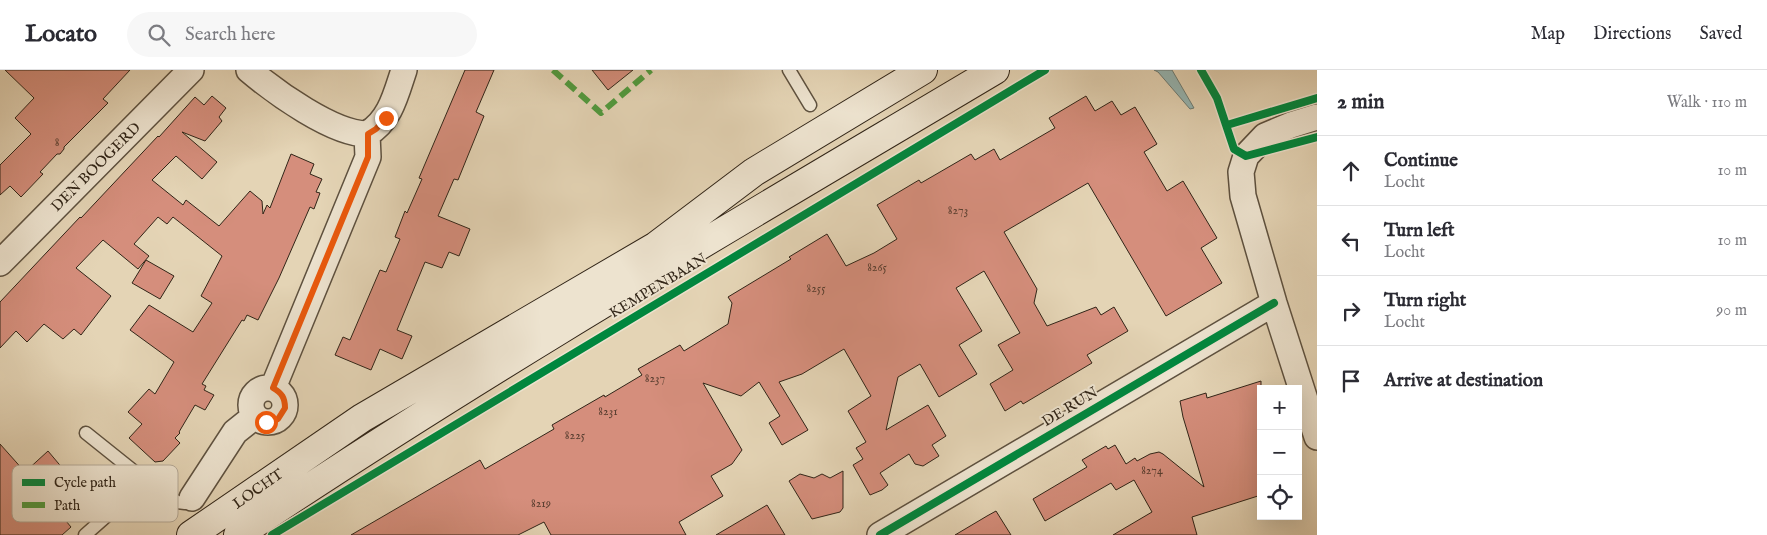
<!DOCTYPE html>
<html lang="en">
<head>
<meta charset="utf-8">
<style>
	body { margin:0; font-family:"IM FELL English",serif; background:#f7f7f7; color:#2b2b33 }
	.controls { position:absolute; right:15px; bottom:15px; display:grid; overflow:hidden; border-radius:0px; box-shadow:0 5px 20px #0002 }
	.controls button { width:45px; height:45px; display:grid; place-items:center; padding:0; border:0; border-bottom:1px solid #e1e1e2; background:#fff; color:#2b2b33; font:25px sans-serif }
	.stop { position:absolute; width:15px; height:15px; margin:-11px; border:4px solid #ea580c; border-radius:50%; background:#fff }
	.stop.end { background:#ea580c; border-color:#fff; box-shadow:0 1px 5px #0008 }
	.list { margin:0; padding:0; list-style:none }
	h2 { display:flex; justify-content:space-between; align-items:center; height:65px; margin:0; padding:0 20px; font-size:21px }
	h2 small { font-size:16px; font-weight:400; color:#7c7c81 }
	.list li { display:grid; grid-template-columns:32px 1fr auto; gap:15px; align-items:center; box-sizing:border-box; height:70px; padding:0 20px; border-top:1px solid #e1e1e2 }
	.list b { display:block; font-size:19px; white-space:nowrap }
	.list p { margin:0; font-size:16px; white-space:nowrap; color:#7c7c81 }
	.list em { font-size:16px; font-style:normal; color:#7c7c81 }
	.icon { flex:none; width:28px; height:28px; fill:none; stroke:currentColor; stroke-width:2; stroke-linecap:round; stroke-linejoin:round }
	.map { position:relative; flex:none; width:1317px; height:465px; overflow:hidden }
	header { display:flex; align-items:center; gap:30px; box-sizing:border-box; height:70px; padding:0 25px; background:#fff; border-bottom:1px solid #e1e1e2 }
	header strong { font-size:24px }
	nav { display:flex; gap:28px; margin-inline-start:auto; font-size:18px }
	.search { width:350px; height:45px; background:#f7f7f7; display:flex; align-items:center; gap:12px; box-sizing:border-box; padding:0 18px; border-radius:28px; color:#7c7c81; font-size:19px }
	main { display:flex }
	aside { flex:1; background:#fff }
	.map>svg:first-child { display:block }
	.water { fill:#97b7b4; stroke:#6e7d76 }
	.building { fill:#d58e7c; stroke:#312518 }
	.lines { fill:none; stroke-linecap:round; stroke-linejoin:round }
	.lane-casing { stroke:#5e513f; stroke-width:15 }
	.street-casing { stroke:#5e513f; stroke-width:28 }
	.secondary-casing { stroke:#312518; stroke-width:30 }
	.lane { stroke:#ede3cf; stroke-width:12 }
	.street { stroke:#ede3cf; stroke-width:25 }
	.secondary { stroke:#ede3cf; stroke-width:28 }
	.quiet { stroke:#509b3e; stroke-width:6; stroke-dasharray:12 6; stroke-linecap:butt }
	.cycleway-casing { stroke:#ede3cf; stroke-width:11 }
	.cycleway { stroke:#00873e; stroke-width:8 }
	.route { stroke:#ea580c; stroke-width:6 }
	.labels { text-anchor:middle; dominant-baseline:central; stroke-width:4; stroke-linejoin:round; paint-order:stroke }
	.number-label { font-size:12px; fill:#5a3f31 }
	.street-label { font-size:15px; fill:#312518; stroke:#ede3cf }
	.key { fill:#ede3cf; stroke:#b5aa98; stroke-width:1 }
	.key-label { font-size:14px; fill:#312518 }
</style>
</head>
<body>
<header>
<strong>Locato</strong>
<div class="search"><svg class="icon" aria-label="search" viewBox="0 0 24 24"><circle cx="10" cy="10" r="6"/><path d="M15 15l6 6"/></svg>Search here</div>
<nav><a>Map</a><a>Directions</a><a>Saved</a></nav>
</header>
<main>
<div class="map">
<svg width="1317" height="465" viewBox="0 0 1317 465">
	<rect width="100%" height="100%" fill="#e4d4b5"/>
	<filter id="stains"><feTurbulence type="fractalNoise" baseFrequency=".004" numOctaves="4"/><feColorMatrix values="0 0 0 0 .2 0 0 0 0 .09 0 0 0 0 .02 0 0 0 .5 -.17"/></filter>
	<radialGradient id="worn" r=".72"><stop offset=".6" stop-color="#630" stop-opacity="0"/><stop offset="1" stop-color="#630" stop-opacity=".3"/></radialGradient>
	<!-- water -->
	<path class="water" d="M1154,0H1172L1194,38L1190,39L1158,2Z"/>
	<!-- building -->
	<path class="building" d="M5,0H130L103,29L108,33L64,77V79L60,84H57L40,102L43,104L21,127L10,116L0,125V95L31,64L15,48L34,28Z
		M465,0H494L476,42L484,46L458,110L454,109L438,146L470,159L459,186L449,182L442,198L425,192L397,260L412,266L402,289L380,279L371,300L335,285L343,267L350,270L380,200L386,202L400,169L395,167L405,141L407,143L422,109L419,108Z
		M592,0H633L608,20Z
		M212,26L226,38L219,47L222,51L205,71L182,62L217,92L202,109L176,86L152,110L183,135L186,130L219,156L250,121L262,131L263,144L267,135L270,138L291,84L314,94L310,104L322,109L316,122L320,123L314,139L310,137L279,208L258,250L247,245L244,251L242,250L202,314L206,316L204,320L214,325L205,340L195,335L179,362L180,363L175,368L180,373L163,391L155,392L129,368L142,354L128,342L149,319L155,324L174,292L130,260L149,235L193,262L212,233L201,226L222,186L173,147L167,154L158,147L134,174L149,186L138,199L103,170L76,198L111,226L81,265L74,259L63,269L44,254L27,272L16,261L0,278V232L80,147L81,148L158,66L159,67L195,27L204,35Z
		M1086,26L1095,41L1112,31L1121,45L1135,37L1157,74L1144,82L1167,121L1183,111L1217,168L1201,178L1222,213L1166,246L1088,113L1004,162L1037,219L1034,233L1047,256L1096,237L1101,245L1114,237L1128,261L1087,285L1092,293L1023,334L1021,331L1005,341L990,314L1013,300L998,275L1020,263L984,201L956,218L982,261L959,275L977,304L939,327L920,294L898,307L886,360L928,335L946,366L932,375L939,386L923,396L915,394L909,384L880,403L888,415L882,420L870,425L853,395L863,389L856,378L866,372L848,341L871,326L844,279L802,304L779,312L808,360L782,375L769,353L780,346L759,312L741,326L703,313L742,380L732,394L711,406L723,426L679,452L686,465H551L544,452L518,465H351L480,390L485,399L554,359L552,355L604,325L605,327L642,305L638,299L680,275L684,281L728,254L732,233L728,227L791,189L789,187L827,164L846,196L874,183L897,169L877,135L919,110L921,113L971,84L975,90L994,79L1000,90L1055,58L1049,48Z
		M146,190L174,206L160,229L132,213Z
		M1261,311V425L1192,447L1197,465H1113L1152,442L1134,410L1116,420L1111,413L1045,451L1033,429L1087,397L1082,390L1106,376L1108,379L1115,375L1126,394L1135,388L1137,391L1150,384L1159,382L1163,384L1204,417L1183,347L1180,331L1206,323L1207,328Z
		M0,374L25,402L48,381L80,419L79,430L61,445L71,457L62,465H0Z
		M843,401V438L840,442L812,449L789,411L800,404L814,408L822,404L830,408Z
		M767,435L785,465H716Z
		M996,441L1011,465H955L987,446Z"/>
	<g class="lines">
		<defs>
			<path id="lane" d="M789,0L810,35
				M86,363L146,411L177,432L185,433L192,428
				M85,465L146,411"/>
			<path id="street" d="M249,0C275,22 333,64 367,64
				M1317,47L1291,55L1265,66L1246,86L1241,102L1243,126L1274,233L1317,367
				M0,193L191,0
				M251 335a17 17 0 1 1 34 0a17 17 0 1 1-34 0Z
				M273,318L368,87L367,64C390,51 396,24 404,0
				M192,428L235,362L255,346
				M880,465L1274,233"/>
			<path id="secondary" d="M191,465L362,348L656,176L754,102L923,0
				M238,465C484,300 741,151 995,0"/>
		</defs>
		<!-- lane casing -->
		<use href="#lane" class="lane-casing"/>
		<!-- street casing -->
		<use href="#street" class="street-casing"/>
		<!-- secondary casing -->
		<use href="#secondary" class="secondary-casing"/>
		<!-- lane -->
		<use href="#lane" class="lane"/>
		<!-- street -->
		<use href="#street" class="street"/>
		<!-- secondary -->
		<use href="#secondary" class="secondary"/>
		<!-- quiet -->
		<path class="quiet" d="M553,0L601,43L651,0"/>
		<defs>
			<path id="cycleway" d="M1201,0L1217,28L1234,79L1246,86L1317,67
				M1227,55L1317,28
				M272,465L1045,0
				M880,465L1274,233"/>
		</defs>
		<!-- cycleway casing -->
		<use href="#cycleway" class="cycleway-casing"/>
		<!-- cycleway -->
		<use href="#cycleway" class="cycleway"/>
	</g>
	<g class="lines">
		<!-- route -->
		<path class="route" d="M266,352L278,349L285,338C285,328 282,323 273,318L368,87V64L376,59L386,48"/>
	</g>
	<g class="labels">
		<!-- number labels -->
		<g class="number-label">
			<text x="57" y="72">8</text>
			<text x="958" y="140">8273</text>
			<text x="877" y="197">8265</text>
			<text x="816" y="218">8255</text>
			<text x="655" y="308">8237</text>
			<text x="608" y="341">8231</text>
			<text x="575" y="365">8225</text>
			<text x="1152" y="400">8274</text>
			<text x="541" y="433">8219</text>
		</g>
		<!-- street labels -->
		<g class="street-label">
			<text transform="translate(96 97) rotate(-45)">DEN BOOGERD</text>
			<text transform="translate(658 216) rotate(-31)">KEMPENBAAN</text>
			<text transform="translate(1070 337) rotate(-31)">DE RUN</text>
			<text transform="translate(258 419) rotate(-35)">LOCHT</text>
		</g>
	</g>
	<!-- legend -->
	<rect x="12" y="395" width="166" height="57" rx="8" class="key"/>
	<rect x="22" y="409" width="23" height="7" fill="#00873e"/>
	<rect x="22" y="432" width="23" height="6" fill="#509b3e"/>
	<g class="key-label">
		<text x="54" y="417">Cycle path</text>
		<text x="54" y="440">Path</text>
	</g>
	<rect width="100%" height="100%" filter="url(#stains)"/>
	<rect width="100%" height="100%" fill="url(#worn)"/>
</svg>
<div class="controls">
<button>+</button>
<button>−</button>
<button><svg class="icon" aria-label="locate" viewBox="0 0 24 24"><circle cx="12" cy="12" r="6"/><path d="M12 2v4M12 18v4M2 12h4M18 12h4"/></svg></button>
</div>
<div class="stop" style="left:266px;top:352px"></div>
<div class="stop end" style="left:386px;top:48px"></div>
</div>
<aside>
<h2>2 min<small>Walk · 110 m</small></h2>
<ul class="list">
<li><svg class="icon" aria-label="ahead" viewBox="0 0 24 24"><path d="M12 20V5M6 11l6-6 6 6"/></svg><div><b>Continue</b><p>Locht</p></div><em>10 m</em></li>
<li><svg class="icon" aria-label="left" viewBox="0 0 24 24"><path d="M17 20v-9H6M10 6l-5 5 5 5"/></svg><div><b>Turn left</b><p>Locht</p></div><em>10 m</em></li>
<li><svg class="icon" aria-label="right" viewBox="0 0 24 24"><path d="M7 20v-9h11M14 6l5 5-5 5"/></svg><div><b>Turn right</b><p>Locht</p></div><em>90 m</em></li>
<li><svg class="icon" aria-label="arrive" viewBox="0 0 24 24"><path d="M6 21V4h12l-3 4 3 4H6"/></svg><div><b>Arrive at destination</b></div></li>
</ul>
</aside>
</main>
</body>
</html>
